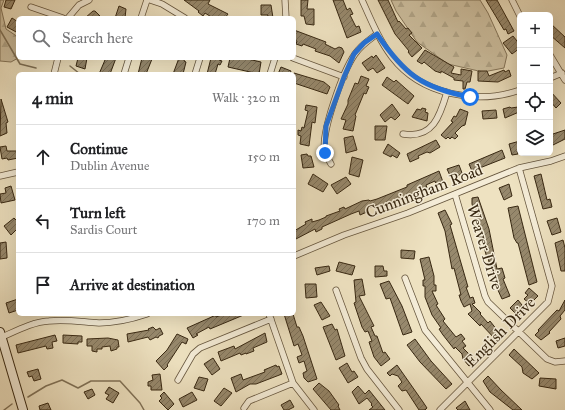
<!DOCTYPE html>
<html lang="en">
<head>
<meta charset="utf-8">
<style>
	body { margin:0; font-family:"IM FELL Great Primer",serif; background:#f2f2f2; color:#202124 }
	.controls { position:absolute; right:12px; top:12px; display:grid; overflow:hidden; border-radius:6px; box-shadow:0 4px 16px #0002 }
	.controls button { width:36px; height:36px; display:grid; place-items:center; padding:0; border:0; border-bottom:1px solid #e0e0e0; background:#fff; color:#202124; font:20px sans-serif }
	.stop { position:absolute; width:12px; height:12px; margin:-9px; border:3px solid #1a73e8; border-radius:50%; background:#fff }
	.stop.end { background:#1a73e8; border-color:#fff; box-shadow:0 1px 4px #0008 }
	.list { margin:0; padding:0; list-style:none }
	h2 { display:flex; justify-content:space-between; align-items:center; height:52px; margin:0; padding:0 16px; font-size:17px }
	h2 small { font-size:13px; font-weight:400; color:#757577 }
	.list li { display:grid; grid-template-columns:26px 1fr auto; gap:12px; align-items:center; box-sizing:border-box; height:64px; padding:0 16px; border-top:1px solid #e0e0e0 }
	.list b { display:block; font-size:15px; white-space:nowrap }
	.list p { margin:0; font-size:13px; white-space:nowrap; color:#757577 }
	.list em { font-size:13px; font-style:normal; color:#757577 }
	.icon { flex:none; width:22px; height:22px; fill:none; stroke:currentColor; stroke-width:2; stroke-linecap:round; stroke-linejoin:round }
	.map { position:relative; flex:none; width:565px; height:410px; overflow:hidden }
	.search { position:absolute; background:#fff; box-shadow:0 4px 16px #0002; left:16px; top:16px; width:280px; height:44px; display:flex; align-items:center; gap:10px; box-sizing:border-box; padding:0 14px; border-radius:6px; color:#757577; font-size:15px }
	.panel { position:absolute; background:#fff; box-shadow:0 4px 16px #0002; left:16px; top:72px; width:280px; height:244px; border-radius:6px }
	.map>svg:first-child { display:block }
	.forest { fill:url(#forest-firs); stroke:#84755a }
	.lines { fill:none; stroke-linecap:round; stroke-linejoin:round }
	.stream { stroke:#807258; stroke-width:1.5 }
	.building { fill:url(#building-hatch); stroke:#382812 }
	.street-casing { stroke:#66563e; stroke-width:7 }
	.secondary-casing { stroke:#382812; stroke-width:10 }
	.street { stroke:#f4ecd7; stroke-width:5.5 }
	.secondary { stroke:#f4ecd7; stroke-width:8 }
	.route { stroke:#1a73e8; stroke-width:5 }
	.labels { text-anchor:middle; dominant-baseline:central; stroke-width:3; stroke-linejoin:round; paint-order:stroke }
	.street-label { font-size:16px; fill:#382812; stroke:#f4ecd7 }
</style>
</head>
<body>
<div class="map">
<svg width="565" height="410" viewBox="0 0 565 410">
	<defs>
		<pattern id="forest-firs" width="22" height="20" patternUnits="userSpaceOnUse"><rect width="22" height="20" fill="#cfc2a3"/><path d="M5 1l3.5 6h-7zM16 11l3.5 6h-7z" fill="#b2a78b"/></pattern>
		<pattern id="building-hatch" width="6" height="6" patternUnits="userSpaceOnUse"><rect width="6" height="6" fill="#97896d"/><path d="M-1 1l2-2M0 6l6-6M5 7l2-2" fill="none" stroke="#7c7058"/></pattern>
	</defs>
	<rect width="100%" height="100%" fill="#eee2c1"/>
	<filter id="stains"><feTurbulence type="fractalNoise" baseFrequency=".005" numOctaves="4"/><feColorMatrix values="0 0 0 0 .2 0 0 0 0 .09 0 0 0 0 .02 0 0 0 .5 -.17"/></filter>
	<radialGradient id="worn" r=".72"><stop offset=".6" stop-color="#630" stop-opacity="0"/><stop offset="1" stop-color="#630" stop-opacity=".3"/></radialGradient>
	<!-- forest -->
	<path class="forest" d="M0,0H4L1,8L6,29L18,37V58L11,62L0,61Z
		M391,0H480L488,13L507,55L504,68L483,72L448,64L417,42L396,11Z"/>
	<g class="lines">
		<!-- stream -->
		<path class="stream" d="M0,30L20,64L36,68
			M70,66L80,74
			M28,397L46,386L62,380L78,388L91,381H120L140,403L144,410
			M4,410L12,404"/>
	</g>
	<!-- building -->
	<path class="building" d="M6,0H15L11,9L4,7Z
		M184,0H210L208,4L228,14L225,18H213L205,13L203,16L198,12L199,11Z
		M301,0H308L307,9H314V25L306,24L304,16H301Z
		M333,0H343L347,10L350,8L353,14L350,15L356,27L359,26L361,32L347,38Z
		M378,0H388L398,22L399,21L406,29L408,28L412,33L409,35L422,48L412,57L408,52L409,51L395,34Z
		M486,0H497L514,31L508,34L506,29L504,30Z
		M261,5H271L273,18H267L268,15H261Z
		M119,6L126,9L125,18H115Z
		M93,11H95L102,18H85Z
		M12,18L18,22V33L7,27Z
		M550,23L565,37V48L550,35Z
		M294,30L326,42L325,44L335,49L339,47L342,48L344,52L339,63L330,56L315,51L316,49L303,44L302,46L296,44L297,41L294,40Z
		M513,36L517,41L520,39V48L512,54L503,43Z
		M425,50L454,67L451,73L461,75V69L472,71L470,82H467L465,89H463V81L454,80V78L441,71V73L435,71L424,62L422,64L417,61Z
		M376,55L385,68L377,73L373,68L368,71L362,63L372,56L373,58Z
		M78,58H87L85,69L76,66Z
		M102,58H116L110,74H99L105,60Z
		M142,58L152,59L146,74H138Z
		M179,58H185L184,61L186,62L183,74H173Z
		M211,58H220L219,60L222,61L220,65L218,64L215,74H207Z
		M230,58H243L261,62L259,74L228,67Z
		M281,67L291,71L290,74H278Z
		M504,70L505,72L509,70L511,76L498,82L478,81V71H487L489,76Z
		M294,73L324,82L330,87L327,94L294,83Z
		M361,76L369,79L366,86L369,87L366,94L364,93L355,115L356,116L353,131L343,129L346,120L341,119L348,104V100L355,83L358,84Z
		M387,77L394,82L396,80L414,96L408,104L382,85Z
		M550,91L561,103L556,108L550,101Z
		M1,99L8,122L6,123L7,133L0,136Z
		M392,104L400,115L395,120L391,117L385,122L380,115Z
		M306,105L317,107L315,123L312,122L309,146L300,144L301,136L298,135V130L301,131L302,127L304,128L308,111L305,110Z
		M510,107L511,108L518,107L519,112L505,118L503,109Z
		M422,108L426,109L425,112L428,113L427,121L412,117L417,109L421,110Z
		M460,109L468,112L465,125L462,126L455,133L458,136L455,139L452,137L450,139L448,137L446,139L441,135L453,122L451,121L454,116L456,117Z
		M496,110L497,118L483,119L482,111Z
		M375,126H387L385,140H375Z
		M565,130V139L551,146L550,135Z
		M353,136L357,150L346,153L344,138Z
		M436,140L440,147L430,153L427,152L418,156L419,158L410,162L407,154Z
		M520,141V150L517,151L518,154L512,155L509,144Z
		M388,144L400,153L397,158L392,155L391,157L383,153Z
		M6,146L7,151H17L18,158L8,160L7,158L2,159L0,147Z
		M502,150L505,158L472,171L469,164Z
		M307,154L308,156H311L314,167L303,168L301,155Z
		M352,157L363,160L359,177L349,174Z
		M459,165L462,173L452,180L447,169Z
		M439,171L443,182L436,185L435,181L426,185L427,188L407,196L377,207V205L368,208L367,212L360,215L359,211L351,214L322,227V229L316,232L315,229L294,240V231L306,224L305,222L312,219V222L319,220L326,217V216L340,211L339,209L344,207L345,209L362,201L369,200L370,201L377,199L407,187V185Z
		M313,174L328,184L323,192L308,184Z
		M541,174L547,200L550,199L552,207L543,209L534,176Z
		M346,177L351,184L337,194L331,185Z
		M509,184L512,196L504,200L499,188Z
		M11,186L15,200L1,203L0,194L6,193L5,188Z
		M478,197L489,229L497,269L502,268L505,278L503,279L510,296L502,299L497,288L499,287L496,276L493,277L488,258H487L472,204V198Z
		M518,206L537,282L529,285L518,243H517L514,238L508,208Z
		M445,210L452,224L450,225L468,287H466L470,298L473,297L475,303L472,304L481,313L480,314L488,323L490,321L501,335L496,340L481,324L480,326L468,314L472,311L470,304L464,307L461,301L459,295H461L454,268L452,269L445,231L438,213Z
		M14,218L18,222V228L11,235L4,226Z
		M557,218L561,232L552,235L547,221Z
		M563,240L565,248V271H561L555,243Z
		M6,242L7,256V258L0,259V243Z
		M401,250L415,251L414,259L401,258Z
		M429,257L434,276V285H436V291H432L438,304L436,305L445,319L443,321L456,337L461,334L465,339L462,341L466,346L463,348L476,361L469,366L463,359L462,354L455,347L454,349L443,335L439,329L441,328L432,315L425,297V286H423V280H425L420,259Z
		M339,262L355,266L352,275L336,271Z
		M329,266L330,271L317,275L315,268Z
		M375,266H383L384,271H387V276L375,277Z
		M362,279L365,295L359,296L374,326L371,327L375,336H377L383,353L385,352L390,359L381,366L374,357L369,342L372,341L368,331L365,332L362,327L354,303L356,302L354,280Z
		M389,281L402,306L412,332L403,335L390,298L386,299L380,284Z
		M305,284H316L317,297L306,298Z
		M529,288L538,296L530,304L524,299L528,295L525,293Z
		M18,299V310L9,313L6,303Z
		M518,300L522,305L520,307L524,310L518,316L510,308Z
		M565,300V310L560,316L561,319L549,332L550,333L541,340L535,335L539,331L538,330L557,310L559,311Z
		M321,302L330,316L322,320L314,305Z
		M224,314H246L210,329L209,327L196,334L198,335L193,338L187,328L216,315V317Z
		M284,314H293L297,327H299L303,336L317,379L308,382L304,378L303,373L307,371L304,361L299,363L297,357L302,355L298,344L294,346Z
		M332,324L335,330L337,329L345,356L336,360L323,327Z
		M153,327L156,330L160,328L163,334L159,336L158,338L156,337L150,340L148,337L128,342L127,334L149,330L148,329Z
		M265,333L267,342L253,348L254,351L246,354V353L241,355L240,353L221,361L218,352L234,346L235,349Z
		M177,334L188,339L186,344L182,342L167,365L168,366L164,370L156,361L167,350Z
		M55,335L57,341L52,342L53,348L47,349L46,346L18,353L16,345Z
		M63,335L82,336V342H78V344L63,343Z
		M108,338L118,340L119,347H117V349L111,351L110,346L102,347V349H97V352L92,351V346H87V339Z
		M565,338V346L558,348L556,341Z
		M415,339L431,361L452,384L446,389L420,362L407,345Z
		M514,349L539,373L532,379L523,373L522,367L509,355Z
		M213,358L220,369L212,375L204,364Z
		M347,363L352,372L354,371L358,377L348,383L339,368Z
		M276,365L277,367L279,366L282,374L256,384H250L236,392L231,378L241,374L243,380L265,372L264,370Z
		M397,365L423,402L427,408L425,410H419L406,390L402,391L398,386L402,382L398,376L392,374L390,376L387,373Z
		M38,369L41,379L34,381L32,376L29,377L27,372Z
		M160,374L162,390H151V386H148V382L153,380L152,375Z
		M488,376L501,390L522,410H513L490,392L483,381Z
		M199,377L208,379L204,391L194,388Z
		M540,378L556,379V389L539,386Z
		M319,383L329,391L339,405L338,406L340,410H331L313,389Z
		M358,386L365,394L369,390L385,410H369L373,407L371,405L372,404L367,398L359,404L352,392Z
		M109,387L119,393L113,403L106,399L109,395L105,393Z
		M224,388L232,393L221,406L214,401Z
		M92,389L95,395L88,399L84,392Z
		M164,392L174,404L168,410L159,401L162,398L160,396Z
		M192,392L197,400L183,407L179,399Z
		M290,400L294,407L288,410H284L281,405Z
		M465,401L470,410H458L456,408Z
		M48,403L51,410H40L39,406Z"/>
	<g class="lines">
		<defs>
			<path id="street" d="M150,0L162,4L185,18
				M285,0L286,18
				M362,0C371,20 379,40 392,57C421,95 477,105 520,90
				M512,0L520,16
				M31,7L63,18
				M68,18L79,5L89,0
				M141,18L147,0
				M550,55L565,80
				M293,58L344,77
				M54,74L58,58
				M124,74L129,58
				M195,74L200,58
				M270,74L275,58
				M550,78L562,73
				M403,134C433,139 440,116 447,92
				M331,164C329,160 326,156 325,153C320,134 343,71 355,54C361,45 369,40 377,34
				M0,176L18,172
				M455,194L485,296L488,302L547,359L555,362L565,361
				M294,256L344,235L408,213L519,168L551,161L565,156
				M405,278L425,330L490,410
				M336,290L361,358L367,369L399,410
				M269,314L293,383L314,410
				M0,338C16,331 32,322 49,321C66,319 82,322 99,323C115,323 132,319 147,314
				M178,380L193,354L200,348L271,319
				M244,408L249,401L293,383
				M440,410L548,302L552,286L519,168"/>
			<path id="secondary" d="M0,332L23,410"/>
		</defs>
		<!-- street casing -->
		<use href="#street" class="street-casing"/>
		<!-- secondary casing -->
		<use href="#secondary" class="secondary-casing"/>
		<!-- street -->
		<use href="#street" class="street"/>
		<!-- secondary -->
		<use href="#secondary" class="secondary"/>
	</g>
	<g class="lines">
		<!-- route -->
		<path class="route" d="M325,153L326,126L344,77L354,54L364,43L377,34C404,74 422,88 470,97"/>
	</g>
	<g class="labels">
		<!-- street labels -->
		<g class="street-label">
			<text transform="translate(424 191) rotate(-21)">Cunningham Road</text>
			<text transform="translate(485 247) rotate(73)">Weaver Drive</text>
			<text transform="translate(500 332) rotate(-45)">English Drive</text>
		</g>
	</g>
	<rect width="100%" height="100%" filter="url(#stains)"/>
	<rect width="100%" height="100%" fill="url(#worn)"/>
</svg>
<div class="controls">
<button>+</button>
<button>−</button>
<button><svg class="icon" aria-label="locate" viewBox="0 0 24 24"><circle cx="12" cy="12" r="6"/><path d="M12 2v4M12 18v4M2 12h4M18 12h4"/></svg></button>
<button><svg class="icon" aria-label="layers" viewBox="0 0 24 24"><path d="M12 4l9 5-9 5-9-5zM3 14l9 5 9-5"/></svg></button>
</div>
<div class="stop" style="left:470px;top:97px"></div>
<div class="stop end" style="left:325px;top:153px"></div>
<div class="search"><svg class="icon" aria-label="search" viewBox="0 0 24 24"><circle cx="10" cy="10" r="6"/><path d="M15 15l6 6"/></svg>Search here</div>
<section class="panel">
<h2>4 min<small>Walk · 320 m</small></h2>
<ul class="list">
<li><svg class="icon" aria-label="ahead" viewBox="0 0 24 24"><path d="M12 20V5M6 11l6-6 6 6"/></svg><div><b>Continue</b><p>Dublin Avenue</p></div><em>150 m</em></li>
<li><svg class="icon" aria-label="left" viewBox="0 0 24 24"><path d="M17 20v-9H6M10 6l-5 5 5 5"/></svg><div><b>Turn left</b><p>Sardis Court</p></div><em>170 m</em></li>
<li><svg class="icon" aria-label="arrive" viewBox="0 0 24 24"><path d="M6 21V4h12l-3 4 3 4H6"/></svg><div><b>Arrive at destination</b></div></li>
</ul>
</section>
</div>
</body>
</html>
